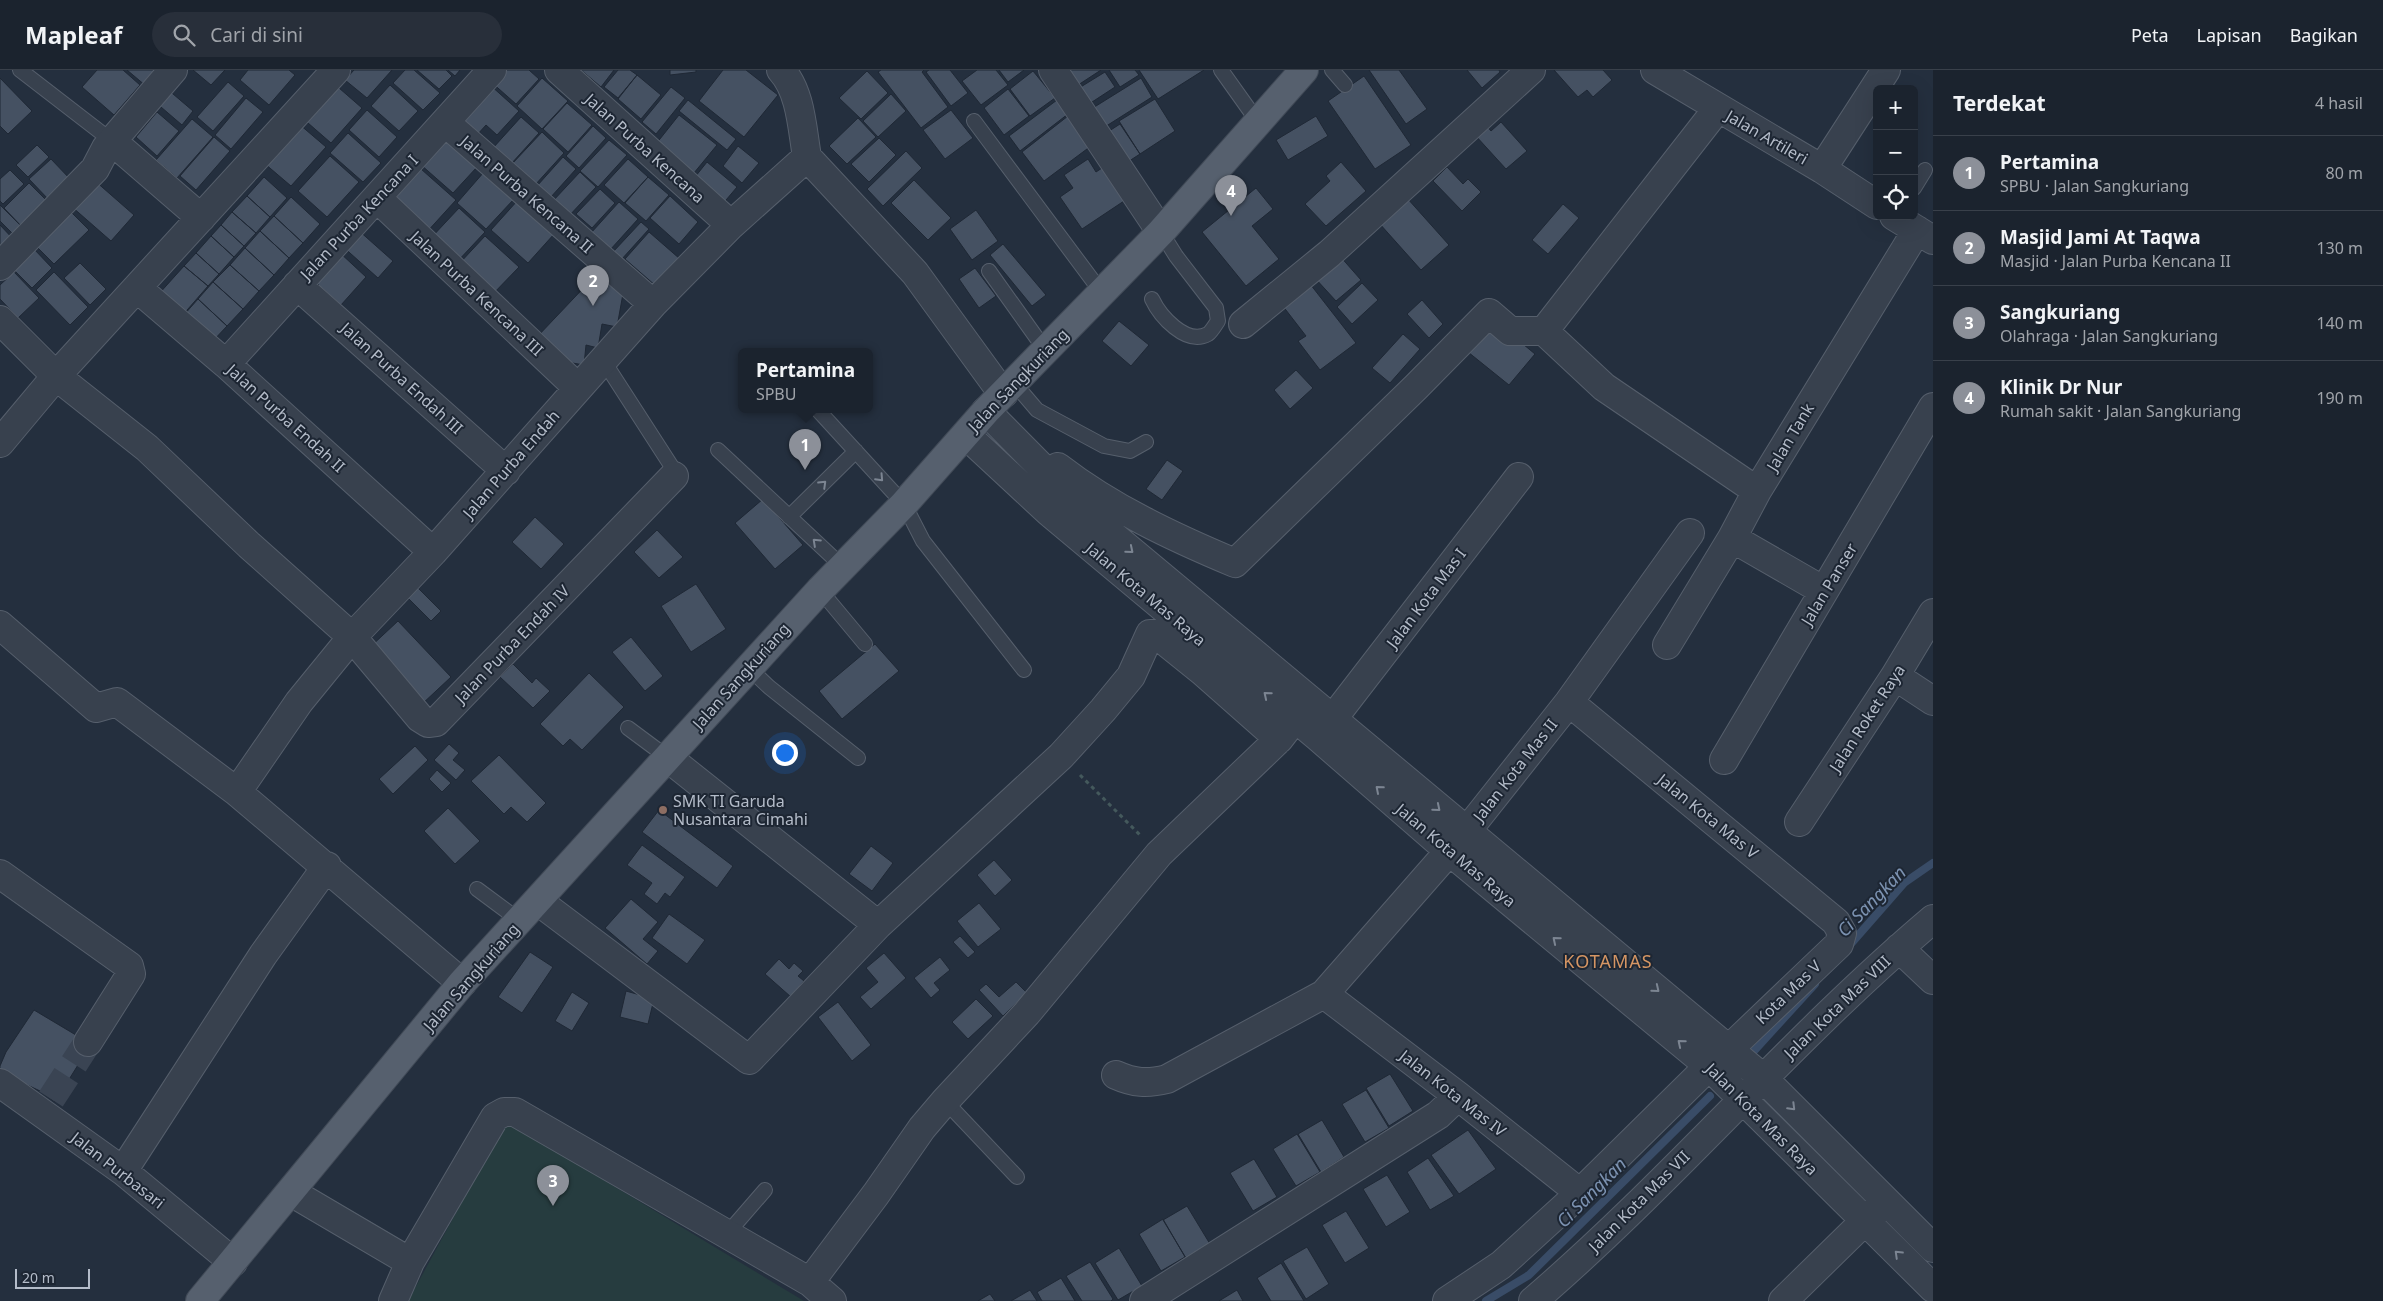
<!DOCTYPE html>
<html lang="id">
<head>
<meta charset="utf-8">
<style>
	body { margin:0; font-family:"Noto Sans",sans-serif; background:#282f3a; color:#f1f3f6 }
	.controls { position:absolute; right:15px; top:15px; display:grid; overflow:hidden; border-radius:8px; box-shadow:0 5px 20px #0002 }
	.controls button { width:45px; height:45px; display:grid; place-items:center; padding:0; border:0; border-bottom:1px solid #39404a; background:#1b232e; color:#f1f3f6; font:25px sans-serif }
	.scale { position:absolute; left:15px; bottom:12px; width:75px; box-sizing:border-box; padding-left:5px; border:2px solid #b4bcc9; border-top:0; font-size:14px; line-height:18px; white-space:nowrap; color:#b4bcc9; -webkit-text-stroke:4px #1d2633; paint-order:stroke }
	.you { position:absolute; left:784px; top:682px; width:18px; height:18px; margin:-12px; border:4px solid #fff; border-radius:50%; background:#1a73e8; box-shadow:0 0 0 8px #1a73e833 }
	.badge { display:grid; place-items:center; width:32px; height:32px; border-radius:50%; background:#8c9099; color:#fff; font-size:16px; font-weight:700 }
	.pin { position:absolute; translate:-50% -41px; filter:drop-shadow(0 1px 2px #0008) }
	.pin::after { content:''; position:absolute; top:26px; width:18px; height:15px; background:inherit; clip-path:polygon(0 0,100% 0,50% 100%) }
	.popup { position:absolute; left:738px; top:278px; width:135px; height:65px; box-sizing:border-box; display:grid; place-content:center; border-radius:8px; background:#1b232e; filter:drop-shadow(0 1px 4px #0005); font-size:16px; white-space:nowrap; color:#a0a4aa }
	.popup b { font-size:19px; color:#f1f3f6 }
	.popup::after { content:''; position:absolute; left:50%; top:100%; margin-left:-10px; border:10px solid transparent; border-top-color:#1b232e }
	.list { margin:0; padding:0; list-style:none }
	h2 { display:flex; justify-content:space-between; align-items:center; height:65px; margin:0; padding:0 20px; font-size:21px }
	h2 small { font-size:16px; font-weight:400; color:#a0a4aa }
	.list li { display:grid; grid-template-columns:32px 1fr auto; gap:15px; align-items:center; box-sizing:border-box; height:75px; padding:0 20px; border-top:1px solid #39404a }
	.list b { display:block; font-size:19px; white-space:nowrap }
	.list p { margin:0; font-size:16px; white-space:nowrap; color:#a0a4aa }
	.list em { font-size:16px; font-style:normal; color:#a0a4aa }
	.icon { flex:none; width:28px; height:28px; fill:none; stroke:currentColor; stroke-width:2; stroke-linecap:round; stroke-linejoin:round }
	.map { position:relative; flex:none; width:1933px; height:1231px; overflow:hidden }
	header { display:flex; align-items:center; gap:30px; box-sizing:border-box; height:70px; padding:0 25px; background:#1b232e; border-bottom:1px solid #39404a }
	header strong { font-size:24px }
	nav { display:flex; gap:28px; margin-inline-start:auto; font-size:18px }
	.search { width:350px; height:45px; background:#282f3a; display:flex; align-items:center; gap:12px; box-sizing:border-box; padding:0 18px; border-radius:28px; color:#a0a4aa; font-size:19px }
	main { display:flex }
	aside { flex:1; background:#1b232e }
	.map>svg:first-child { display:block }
	.pitch { fill:#263c3f }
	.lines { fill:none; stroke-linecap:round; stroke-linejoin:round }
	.stream { stroke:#394c67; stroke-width:8 }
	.building { fill:#455162; stroke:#1f2835 }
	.street-tunnel { stroke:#3a4453; stroke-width:28; stroke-dasharray:28 14; stroke-linecap:butt }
	.lane-casing { stroke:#565f6c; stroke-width:16 }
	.street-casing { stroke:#565f6c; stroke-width:30 }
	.primary-casing { stroke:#414a57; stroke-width:30 }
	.path { stroke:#44595c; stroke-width:3; stroke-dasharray:4 4; stroke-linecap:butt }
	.lane { stroke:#38414e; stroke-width:14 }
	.street { stroke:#38414e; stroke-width:28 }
	.primary { stroke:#56606e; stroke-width:28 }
	.oneway { stroke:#7c8592 }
	.education-dot { fill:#8d6e63; stroke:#1d2633; stroke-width:2 }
	.labels { text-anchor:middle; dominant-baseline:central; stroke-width:4; stroke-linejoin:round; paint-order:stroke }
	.street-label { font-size:16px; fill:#b4bcc9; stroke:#1d2633 }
	.poi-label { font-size:16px; fill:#b4bcc9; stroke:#1d2633; text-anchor:start }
	.water-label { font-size:18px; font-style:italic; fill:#7c92b1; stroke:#1d2633 }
	.neighbourhood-label { font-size:18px; letter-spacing:1px; fill:#d59563; stroke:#1d2633 }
</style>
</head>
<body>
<header>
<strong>Mapleaf</strong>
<div class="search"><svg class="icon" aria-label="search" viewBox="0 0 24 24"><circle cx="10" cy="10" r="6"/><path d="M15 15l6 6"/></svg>Cari di sini</div>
<nav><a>Peta</a><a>Lapisan</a><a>Bagikan</a></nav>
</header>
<main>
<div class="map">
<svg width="1933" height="1231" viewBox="0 0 1933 1231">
	<rect width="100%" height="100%" fill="#242f3e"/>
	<!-- pitch -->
	<path class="pitch" d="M506,1051L804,1231H408Z"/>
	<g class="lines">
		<!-- stream -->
		<path class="stream" d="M1848,877L1904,813L1933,793
			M1753,982L1815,914
			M1486,1231L1529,1205L1710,1026"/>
	</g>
	<!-- building -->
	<path class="building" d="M97,0H123L140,15L114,45L82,17Z
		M127,0H160L146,16Z
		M193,0H225L211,15Z
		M248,0H289L295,5L269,35L240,10Z
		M354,0H392L367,28L345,10Z
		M405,0H414L440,23L423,40L393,13Z
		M417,0H446L452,6L439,19Z
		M448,0H460L455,6Z
		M499,0H529L539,9L516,34L490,11Z
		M581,0H614L601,17Z
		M618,0H630L637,5L618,28L604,17Z
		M670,0H696V2L670,5Z
		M723,0H746L778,25L744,67L699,31Z
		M881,0H924L922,2L948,37L921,58L878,2Z
		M929,0H950L968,23L951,36L926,2Z
		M977,0H996L1008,15L981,35L962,11Z
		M999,0H1024L1008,12Z
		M1064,0H1101L1075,17Z
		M1109,0H1135L1139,5L1120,17Z
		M1139,0H1204L1158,29Z
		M1369,0H1399L1427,39L1406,54Z
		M1467,0H1499L1500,2L1482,18Z
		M1554,0H1603L1612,10L1593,27L1587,20L1578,27Z
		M867,1L888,23L861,49L839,28Z
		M1033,1L1055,28L1030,46L1010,19Z
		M1105,2L1115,17L1089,34L1079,18Z
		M637,5L661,25L641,49L618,29Z
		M1364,6L1411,75L1375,99L1328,31Z
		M0,8L32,41L8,64L0,56Z
		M542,8L568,31L542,59L517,36Z
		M1141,8L1152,27L1100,60L1088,41Z
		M331,11L362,38L331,73L300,46Z
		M228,12L244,26L213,61L197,47Z
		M489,14L519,41L497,65L486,55L477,65L458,48Z
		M390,15L418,41L399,61L371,36Z
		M671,17L685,28L656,64L642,52Z
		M166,18L193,41L182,55L154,31Z
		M1008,19L1029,46L1004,65L984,38Z
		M891,24L906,41L878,67L863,51Z
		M246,28L263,42L231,79L215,65Z
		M1155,29L1175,61L1140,84L1119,51Z
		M688,30L736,69L727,80L679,41Z
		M1057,30L1068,44L1020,81L1009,66Z
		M567,33L592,55L568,82L543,59Z
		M367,40L397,67L379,87L349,60Z
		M951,40L973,68L945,89L923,60Z
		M157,42L179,61L157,86L136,67Z
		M679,45L717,75L689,109L652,79Z
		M1068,46L1091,76L1044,111L1022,82Z
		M1316,46L1328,66L1288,90L1276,70Z
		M521,47L539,63L511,94L493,78Z
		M858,48L876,67L847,94L829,76Z
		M192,49L213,67L177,108L156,90Z
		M1501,52L1527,81L1506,99L1475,65L1486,55L1491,61Z
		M299,54L326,77L291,116L264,93Z
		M1120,54L1140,84L1123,95L1103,65Z
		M593,56L606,68L579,98L566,86Z
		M542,62L564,83L535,115L512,94Z
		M348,63L381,93L363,112L330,83Z
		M445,66L477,97L453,123L420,94Z
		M214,67L230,81L196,120L180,106Z
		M879,68L896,85L869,112L851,94Z
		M609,70L627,85L598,117L580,101Z
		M37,75L49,87L28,107L16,95Z
		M738,76L759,93L742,113L723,96Z
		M906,81L922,98L883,136L867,119Z
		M330,86L359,112L327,147L298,121Z
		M563,87L576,99L550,128L537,116Z
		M51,89L71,110L49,130L29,109Z
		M628,89L648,107L624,133L604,115Z
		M1088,89L1096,102L1105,96L1127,129L1082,159L1060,127L1073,118L1064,105Z
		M707,92L737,117L721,136L691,112Z
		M1341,92L1366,121L1326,156L1305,134L1330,111L1326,106Z
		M1447,97L1463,114L1468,109L1481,122L1462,141L1433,111Z
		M421,99L456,130L425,164L391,133Z
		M10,100L24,114L3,134L0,131V109Z
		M484,102L514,129L486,159L457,133Z
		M580,102L596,117L568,147L552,132Z
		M264,107L287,128L270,147L247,126Z
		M648,107L669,125L646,151L625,133Z
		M94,110L134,145L111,171L71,136Z
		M914,110L951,148L928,170L891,133Z
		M29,113L50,134L24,159L4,138Z
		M1256,118L1273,139L1252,156L1279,189L1246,216L1202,162Z
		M600,119L615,133L592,158L576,144Z
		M247,126L270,147L256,163L232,142Z
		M670,126L698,152L679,174L650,148Z
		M291,127L320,154L303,173L274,146Z
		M1407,128L1449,175L1421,200L1379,153Z
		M518,130L555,163L528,193L491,160Z
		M619,132L638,149L610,180L591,163Z
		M1563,134L1579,148L1548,184L1532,170Z
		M0,135L23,158L15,166L0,151Z
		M459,138L485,162L456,193L430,169Z
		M976,140L998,171L972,190L950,159Z
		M71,142L89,160L54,194L36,176Z
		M232,142L256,163L244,176L221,155Z
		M274,146L303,173L289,188L260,161Z
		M641,152L649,159L621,190L613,182Z
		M0,155L16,172L0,188Z
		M221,155L244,176L234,187L211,166Z
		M357,159L393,191L378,208L341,175Z
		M260,161L289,188L274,205L245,178Z
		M649,162L680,189L656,216L625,189Z
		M211,166L234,187L219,204L196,183Z
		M485,166L519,197L492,225L458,195Z
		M1003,174L1046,225L1032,236L990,185Z
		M245,178L274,205L259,221L230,195Z
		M34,179L52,198L32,218L13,199Z
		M338,181L366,207L341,235L312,209Z
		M196,183L219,204L208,216L184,196Z
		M1339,185L1361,210L1336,231L1314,207Z
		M80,193L106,219L90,235L64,208Z
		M230,195L259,221L243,239L213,212Z
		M184,196L208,216L181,247L157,226Z
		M975,198L996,226L979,238L959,209Z
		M14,202L39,228L18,248L0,229V215Z
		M54,202L88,237L70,255L36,220Z
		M592,209L624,218L617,257L602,254L598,278L586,275L584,295L561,291L536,268Z
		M1307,210L1356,273L1320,300L1298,271L1306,266L1279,231Z
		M213,212L243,239L227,256L198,229Z
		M1362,213L1378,230L1352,254L1337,237Z
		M198,229L227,256L212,272L183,246Z
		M1422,230L1443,254L1429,268L1407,244Z
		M1494,250L1535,284L1509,315L1468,282Z
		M1119,251L1149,275L1131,296L1102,271Z
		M1403,264L1420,279L1390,313L1372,298Z
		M1296,300L1313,318L1290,339L1274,320Z
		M1167,390L1183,401L1162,430L1146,419Z
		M763,429L803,475L775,499L735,453Z
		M535,447L564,474L541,499L512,472Z
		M657,460L683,487L659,508L634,482Z
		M696,514L726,559L691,582L661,536Z
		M416,516L441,541L431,551L406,526Z
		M398,551L451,607L421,635L368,579Z
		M631,567L663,606L645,621L612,582Z
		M875,574L899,601L842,649L819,621Z
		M513,594L532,613L536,608L550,621L533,638L500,607Z
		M589,603L624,637L582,680L570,669L563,676L540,654Z
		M449,674L459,683L453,690L465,700L456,710L434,690Z
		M415,676L428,690L393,724L379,709Z
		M499,685L546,733L527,752L511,737L504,744L471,711Z
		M437,700L451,713L442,722L429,709Z
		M448,738L480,771L455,794L424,761Z
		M659,740L733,796L717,818L642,762Z
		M642,775L685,807L670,827L665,823L657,834L644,824L652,813L627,795Z
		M871,776L893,793L872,821L849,804Z
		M994,790L1012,810L995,826L977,805Z
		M631,829L658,852L643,869L658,881L647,894L605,858Z
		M979,833L1001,859L978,877L957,851Z
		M669,844L705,870L687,894L652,868Z
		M960,866L975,882L968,888L953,872Z
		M530,882L553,897L522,943L498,927Z
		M884,883L906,908L871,939L860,927L878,912L866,898Z
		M940,887L950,900L934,913L940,920L931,928L914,908Z
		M779,889L789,899L794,893L803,901L798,906L804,911L791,927L765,904Z
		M1016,912L1027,923L1003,946L979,920L986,914L999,927Z
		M626,921L654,929L648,954L620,947Z
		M572,922L589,933L572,961L555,951Z
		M976,929L993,946L968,969L952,952Z
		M838,932L871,975L852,991L818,947Z
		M34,940L91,974L55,1032L40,1021L0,1002V996L6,982Z
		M1390,1004L1413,1041L1389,1056L1366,1018Z
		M1366,1020L1389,1058L1365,1072L1342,1034Z
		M1322,1050L1344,1087L1321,1102L1298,1064Z
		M1468,1060L1496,1099L1459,1124L1431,1085Z
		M1297,1064L1320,1102L1296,1116L1273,1079Z
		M1428,1088L1454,1126L1430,1140L1407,1102Z
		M1254,1089L1277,1127L1253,1141L1230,1103Z
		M1387,1105L1410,1142L1386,1157L1363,1119Z
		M1187,1136L1210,1174L1186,1188L1163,1150Z
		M1346,1141L1369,1178L1345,1193L1322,1155Z
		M1163,1149L1185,1187L1161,1201L1139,1164Z
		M1307,1177L1329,1214L1306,1229L1283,1191Z
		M1119,1178L1142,1216L1118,1230L1095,1193Z
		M1090,1192L1113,1229L1111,1231H1082L1066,1206Z
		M1281,1193L1304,1231H1271L1257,1208Z
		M1061,1208L1075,1231H1042L1037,1222Z
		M1030,1220L1037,1231H1011Z
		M1237,1220L1243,1231H1219Z
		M990,1224L995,1231H978Z"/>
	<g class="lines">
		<!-- street-tunnel -->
		<path class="street-tunnel" d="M51,1029L88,972"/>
		<defs>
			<path id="lane" d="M20,0L112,71
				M1221,0L1258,52
				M1332,0L1345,15
				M974,51L1102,223
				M1914,118L1925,100
				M989,201L1046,281
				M1152,229C1160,246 1186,276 1208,264C1212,261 1215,255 1218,251L1216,238L1176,186L1161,162
				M603,290L672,397L674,406
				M1014,313L1037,340L1104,376L1130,381L1146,372
				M817,339L904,434L923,471L1024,600
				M718,380L842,496
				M789,447L856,381
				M820,520L865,574
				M749,598L769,617L858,688
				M628,658L667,687
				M477,819L520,851
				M945,1031L1017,1107
				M726,1165L765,1120"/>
			<path id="street" d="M559,0L731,155
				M781,0C801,22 802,58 807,87
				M1053,0L1161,162
				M1655,0L1822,99L1877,135
				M446,53L653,234
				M112,71L201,148
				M807,87L915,203L995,313L1004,323
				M1822,99L1886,0
				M377,128L578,318
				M1894,146L1933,170
				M0,196L95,99L106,78L173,0
				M297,215L506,401
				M137,218L226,294L433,482
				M0,250L56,306L147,378L249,475L352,567L420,648L428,653L436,652L674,406
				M1243,254L1329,184L1531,0
				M1544,261L1718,38
				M226,294L492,0
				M986,341L1093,449L1763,1008L1933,1178
				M966,365L1049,442L1318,667L1449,781L1709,996L1933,1218
				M0,373L56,306L336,0
				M1058,397C1111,438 1173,467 1235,493L1416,317L1489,243L1510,261H1544L1604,317L1757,421
				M1732,468L1824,521
				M0,555L96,638L117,632L237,722L462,913
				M1667,575L1732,468L1757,421L1917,160
				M1895,606L1933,631
				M1569,632L1836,852L1842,863L1839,874L1729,979
				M1321,664L1519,407
				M667,687L878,855
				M1724,690L1933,337
				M237,722L299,632L352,567L433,482L653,234L731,155L807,87
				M1799,752L1895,606L1933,543
				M0,804L129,896L131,904L88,972
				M538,831L749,990L878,855L1061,686L1103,640L1131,606L1150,564H1156L1202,601L1279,669
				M1899,878L1933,910
				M1324,924L1458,1026L1580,1123
				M1116,1005C1134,1013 1147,1014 1167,1009L1324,924L1466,762L1569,632L1690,463
				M0,1013L123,1101L233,1192
				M123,1101L263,885L327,796
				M291,1122L410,1192
				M810,1212L876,1124L922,1058L945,1031L1027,943L1159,784L1279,669L1289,656
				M393,1231L410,1192L495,1047L504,1042H515L810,1212L832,1231
				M1144,1231L1438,1045L1458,1026
				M1447,1231L1501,1195L1580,1123L1709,996
				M1533,1231C1673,1111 1792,968 1933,849
				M1783,1231L1877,1139"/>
			<path id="primary" d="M200,1231L462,913L820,520L904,434L986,341L1161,162L1304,0"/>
		</defs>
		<!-- lane casing -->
		<use href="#lane" class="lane-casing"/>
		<!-- street casing -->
		<use href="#street" class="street-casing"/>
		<!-- primary casing -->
		<use href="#primary" class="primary-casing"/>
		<!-- path -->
		<path class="path" d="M1080,705L1141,766"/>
		<!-- lane -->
		<use href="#lane" class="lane"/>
		<!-- street -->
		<use href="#street" class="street"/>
		<!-- primary -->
		<use href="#primary" class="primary"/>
	</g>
	<!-- one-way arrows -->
	<defs><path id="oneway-chevron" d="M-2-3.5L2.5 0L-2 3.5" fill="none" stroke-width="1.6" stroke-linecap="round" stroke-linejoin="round" transform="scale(1.25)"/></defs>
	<g class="oneway">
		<use href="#oneway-chevron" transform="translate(880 408) rotate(47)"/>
		<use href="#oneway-chevron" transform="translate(823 414) rotate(-44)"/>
		<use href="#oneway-chevron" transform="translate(816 472) rotate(-137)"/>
		<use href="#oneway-chevron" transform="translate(1130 480) rotate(40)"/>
		<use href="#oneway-chevron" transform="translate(1267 625) rotate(-140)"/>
		<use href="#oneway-chevron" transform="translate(1379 719) rotate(-139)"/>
		<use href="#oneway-chevron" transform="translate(1437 738) rotate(40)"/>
		<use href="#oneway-chevron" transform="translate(1556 870) rotate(-140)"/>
		<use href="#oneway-chevron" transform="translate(1656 919) rotate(39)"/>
		<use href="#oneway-chevron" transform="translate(1681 973) rotate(-140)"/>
		<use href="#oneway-chevron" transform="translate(1792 1037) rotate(45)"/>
		<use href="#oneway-chevron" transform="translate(1898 1184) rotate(-136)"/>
	</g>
	<!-- markers -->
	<circle class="education-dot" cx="663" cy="740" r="5"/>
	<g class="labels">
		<!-- street labels -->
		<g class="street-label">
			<text transform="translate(1767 67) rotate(30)">Jalan Artileri</text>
			<text transform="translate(645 78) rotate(42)">Jalan Purba Kencana</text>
			<text transform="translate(527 124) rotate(41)">Jalan Purba Kencana II</text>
			<text transform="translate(359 147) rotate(-47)">Jalan Purba Kencana I</text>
			<text transform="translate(477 223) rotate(43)">Jalan Purba Kencana III</text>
			<text transform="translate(402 308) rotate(42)">Jalan Purba Endah III</text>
			<text transform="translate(1018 310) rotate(-46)">Jalan Sangkuriang</text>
			<text transform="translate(286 348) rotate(42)">Jalan Purba Endah II</text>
			<text transform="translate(1790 367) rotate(-59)">Jalan Tank</text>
			<text transform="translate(511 394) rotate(-49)">Jalan Purba Endah</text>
			<text transform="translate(1829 514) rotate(-59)">Jalan Panser</text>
			<text transform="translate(1146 524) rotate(40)">Jalan Kota Mas Raya</text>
			<text transform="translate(1426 528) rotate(-53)">Jalan Kota Mas I</text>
			<text transform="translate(512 574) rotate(-46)">Jalan Purba Endah IV</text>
			<text transform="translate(741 606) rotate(-48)">Jalan Sangkuriang</text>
			<text transform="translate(1867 648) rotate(-57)">Jalan Roket Raya</text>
			<text transform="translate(1515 700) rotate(-52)">Jalan Kota Mas II</text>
			<text transform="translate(1708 746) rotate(39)">Jalan Kota Mas V</text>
			<text transform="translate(1456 785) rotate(40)">Jalan Kota Mas Raya</text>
			<text transform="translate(471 907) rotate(-49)">Jalan Sangkuriang</text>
			<text transform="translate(1788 922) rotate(-44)">Kota Mas V</text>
			<text transform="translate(1837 937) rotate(-44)">Jalan Kota Mas VIII</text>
			<text transform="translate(1453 1023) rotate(38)">Jalan Kota Mas IV</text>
			<text transform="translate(1762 1049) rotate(45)">Jalan Kota Mas Raya</text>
			<text transform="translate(118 1100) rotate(38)">Jalan Purbasari</text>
			<text transform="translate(1639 1131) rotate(-45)">Jalan Kota Mas VII</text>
		</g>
		<!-- poi labels -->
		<g class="poi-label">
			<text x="673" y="731">SMK TI Garuda<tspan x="673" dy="18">Nusantara Cimahi</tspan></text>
		</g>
		<!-- water labels -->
		<g class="water-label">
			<text transform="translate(1871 831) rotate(-46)">Ci Sangkan</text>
			<text transform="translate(1591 1122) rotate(-45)">Ci Sangkan</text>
		</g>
		<!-- neighbourhood labels -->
		<g class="neighbourhood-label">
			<text x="1608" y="891">KOTAMAS</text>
		</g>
	</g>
</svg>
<div class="controls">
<button>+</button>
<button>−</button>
<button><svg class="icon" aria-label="locate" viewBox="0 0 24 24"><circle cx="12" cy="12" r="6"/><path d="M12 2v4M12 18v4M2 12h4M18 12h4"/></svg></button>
</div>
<div class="scale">20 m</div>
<div class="you"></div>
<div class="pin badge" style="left:805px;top:400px">1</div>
<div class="popup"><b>Pertamina</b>SPBU</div>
<div class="pin badge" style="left:593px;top:236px">2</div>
<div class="pin badge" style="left:553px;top:1136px">3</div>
<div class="pin badge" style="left:1231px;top:146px">4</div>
</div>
<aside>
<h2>Terdekat<small>4 hasil</small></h2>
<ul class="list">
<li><span class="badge">1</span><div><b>Pertamina</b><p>SPBU · Jalan Sangkuriang</p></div><em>80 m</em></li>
<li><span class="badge">2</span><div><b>Masjid Jami At Taqwa</b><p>Masjid · Jalan Purba Kencana II</p></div><em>130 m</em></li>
<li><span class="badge">3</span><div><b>Sangkuriang</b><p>Olahraga · Jalan Sangkuriang</p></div><em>140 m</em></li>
<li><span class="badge">4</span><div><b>Klinik Dr Nur</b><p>Rumah sakit · Jalan Sangkuriang</p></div><em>190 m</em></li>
</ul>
</aside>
</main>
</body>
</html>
